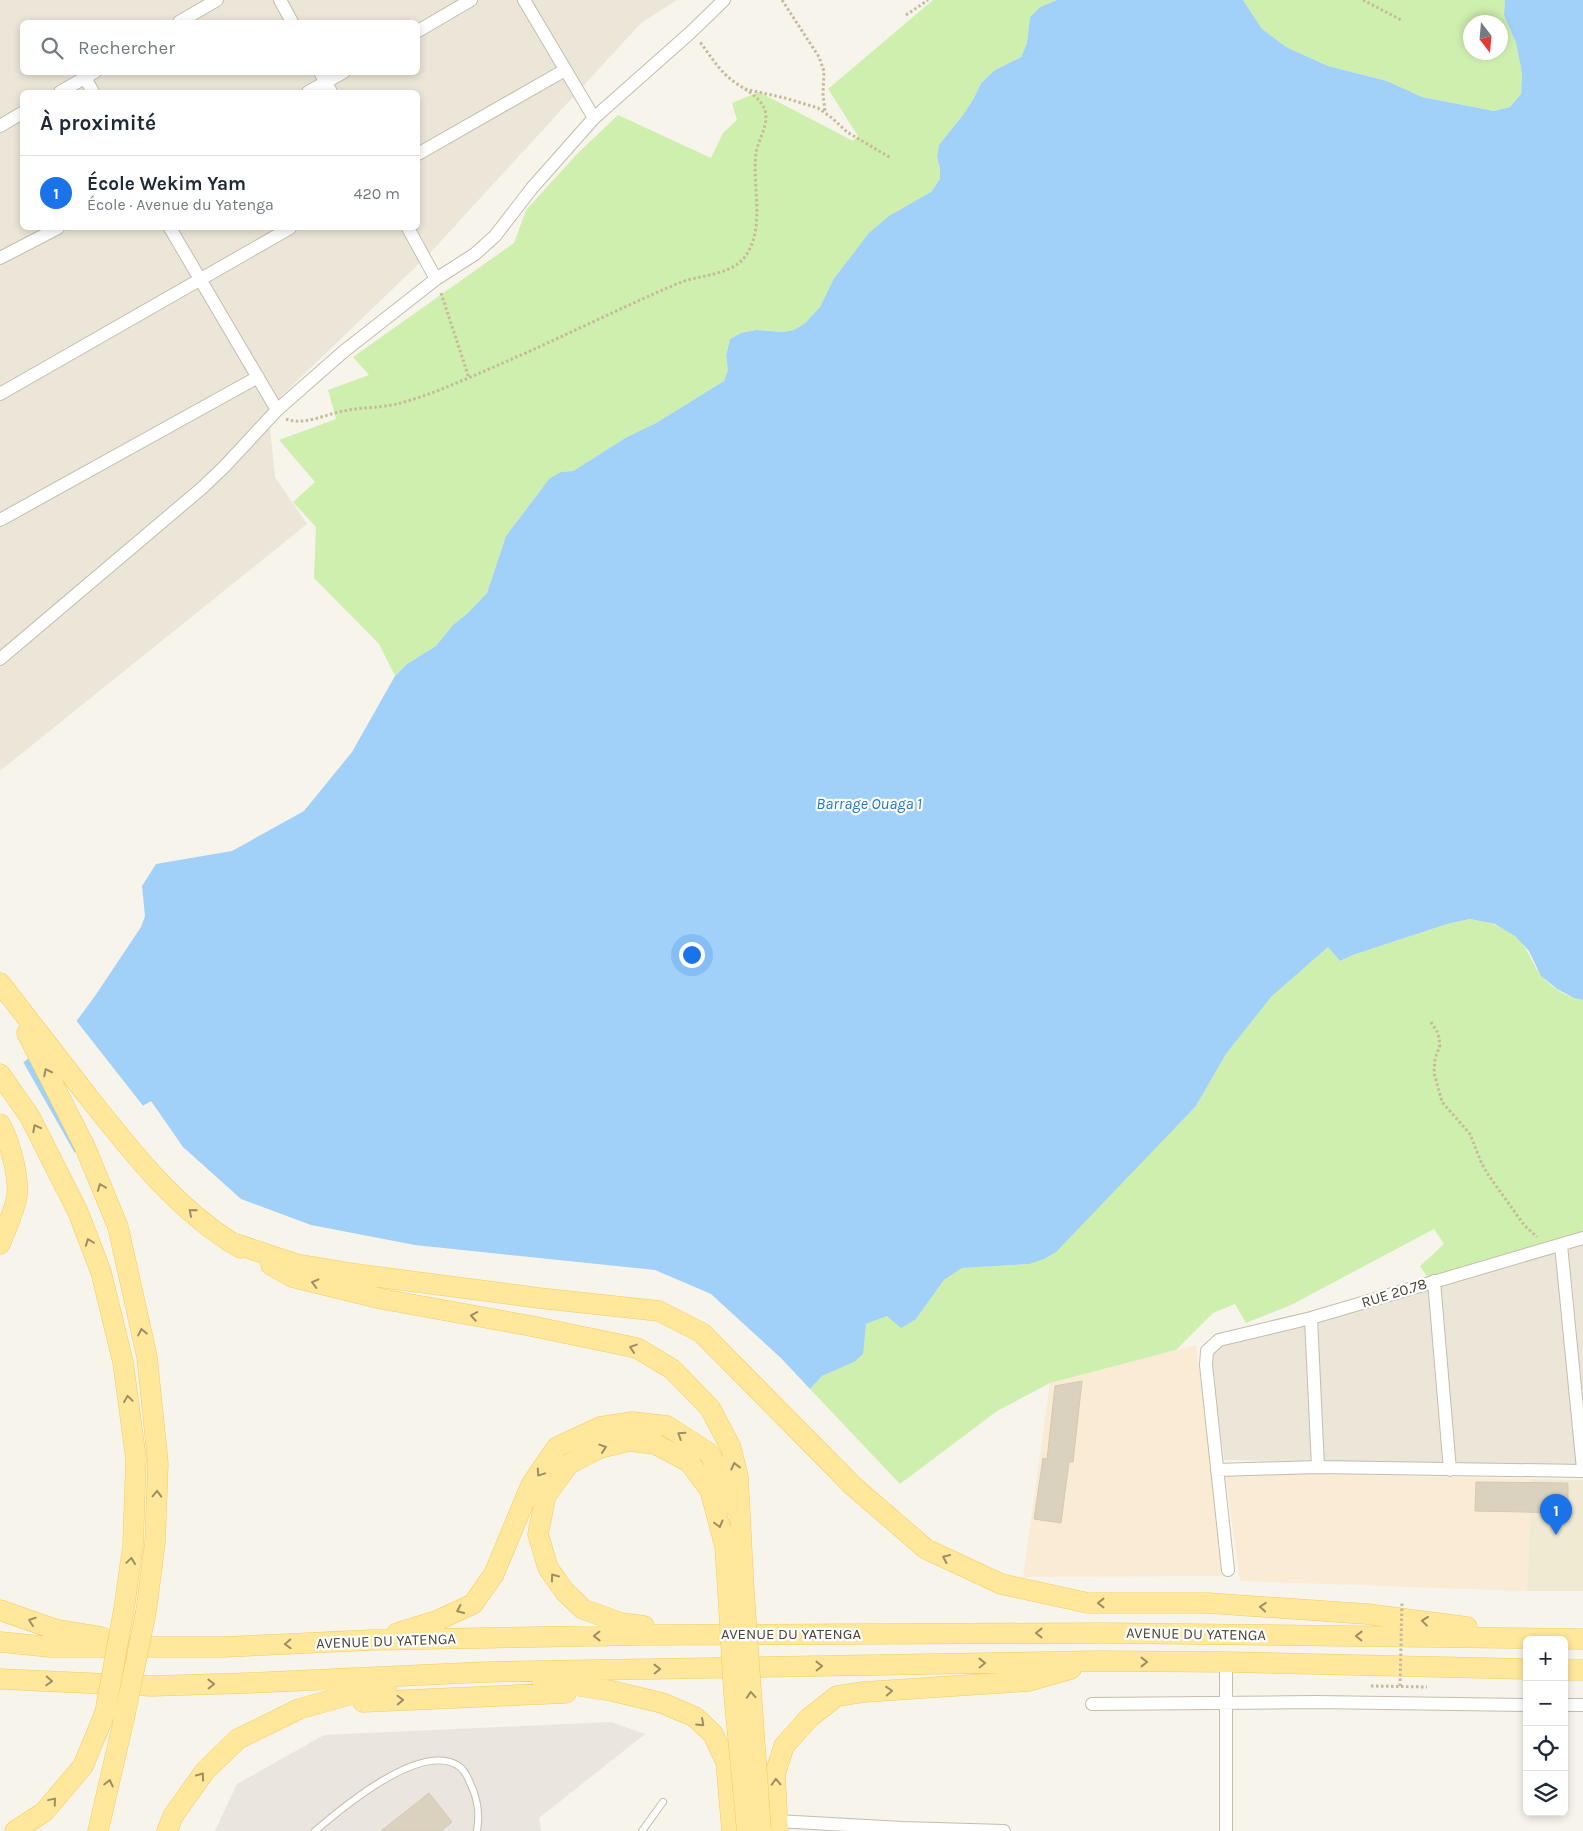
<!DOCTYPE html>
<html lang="fr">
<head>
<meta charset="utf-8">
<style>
	body { margin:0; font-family:Karla,sans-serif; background:#f6f6f7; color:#1f2937 }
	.controls { position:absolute; right:15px; bottom:15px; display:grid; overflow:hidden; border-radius:8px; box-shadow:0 2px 8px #0003 }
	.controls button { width:45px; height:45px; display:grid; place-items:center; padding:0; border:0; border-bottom:1px solid #e0e1e3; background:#fff; color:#1f2937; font:25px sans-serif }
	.compass { position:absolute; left:1463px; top:15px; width:45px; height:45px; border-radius:50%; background:#fff; box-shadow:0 2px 8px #0003; rotate:164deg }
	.you { position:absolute; left:691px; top:954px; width:18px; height:18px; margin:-12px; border:4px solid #fff; border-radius:50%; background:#1a73e8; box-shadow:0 0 0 8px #1a73e833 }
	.badge { display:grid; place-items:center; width:32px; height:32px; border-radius:50%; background:#1a73e8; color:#fff; font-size:16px; font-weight:700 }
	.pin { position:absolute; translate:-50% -41px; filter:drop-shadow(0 1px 2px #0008) }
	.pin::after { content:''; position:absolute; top:26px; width:18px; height:15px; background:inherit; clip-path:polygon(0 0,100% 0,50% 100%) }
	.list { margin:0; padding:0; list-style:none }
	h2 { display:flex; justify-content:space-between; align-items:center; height:65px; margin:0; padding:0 20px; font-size:21px }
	h2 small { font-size:16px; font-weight:400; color:#747a83 }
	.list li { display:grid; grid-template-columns:32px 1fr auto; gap:15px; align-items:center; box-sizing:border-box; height:75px; padding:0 20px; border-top:1px solid #e0e1e3 }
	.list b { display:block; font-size:19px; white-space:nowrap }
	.list p { margin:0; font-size:16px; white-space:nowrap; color:#747a83 }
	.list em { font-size:16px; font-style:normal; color:#747a83 }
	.icon { flex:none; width:28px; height:28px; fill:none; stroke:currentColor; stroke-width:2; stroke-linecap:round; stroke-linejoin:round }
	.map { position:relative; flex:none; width:1583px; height:1831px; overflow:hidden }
	.search { position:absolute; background:#fff; box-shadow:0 2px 8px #0003; left:20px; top:20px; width:400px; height:55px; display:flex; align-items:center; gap:12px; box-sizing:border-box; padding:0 18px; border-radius:8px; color:#747a83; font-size:19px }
	.panel { position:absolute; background:#fff; box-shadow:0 2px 8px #0003; left:20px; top:90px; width:400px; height:140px; border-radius:8px }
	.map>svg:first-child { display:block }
	.residential { fill:#ebe6d8; fill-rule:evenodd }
	.commercial { fill:#faecd4 }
	.industrial { fill:#eae5df }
	.education { fill:#f1ead3 }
	.green { fill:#cfefaf; fill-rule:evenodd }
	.water { fill:#a1d0f9 }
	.pier { fill:#f7f4eb }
	.building { fill:#dad1be; stroke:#d6c9b1 }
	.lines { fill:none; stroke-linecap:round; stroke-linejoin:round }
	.service-casing { stroke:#c4bdab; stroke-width:8 }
	.minor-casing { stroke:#c4bdab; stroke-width:14 }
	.primary-casing { stroke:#f2cd5d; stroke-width:21 }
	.path { stroke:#c7ba9b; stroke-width:3; stroke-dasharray:2.5 2.5; stroke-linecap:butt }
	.service { stroke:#fff; stroke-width:6 }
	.minor { stroke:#fff; stroke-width:12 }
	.primary { stroke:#ffe89b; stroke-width:20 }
	.primary-bridge-casing { stroke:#f2cd5d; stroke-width:21; stroke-linecap:butt }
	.path-bridge { stroke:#c7ba9b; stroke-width:3; stroke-dasharray:2.5 2.5; stroke-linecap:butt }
	.primary-bridge { stroke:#ffe89b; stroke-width:20 }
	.oneway { stroke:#9d8e64 }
	.labels { text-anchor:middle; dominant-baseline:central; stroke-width:4.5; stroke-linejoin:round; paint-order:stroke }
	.street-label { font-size:15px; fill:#4c4537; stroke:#fff }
	.water-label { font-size:16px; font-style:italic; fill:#2178c7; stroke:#fff }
</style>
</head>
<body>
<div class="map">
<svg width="1583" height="1831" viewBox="0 0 1583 1831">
	<rect width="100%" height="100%" fill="#f7f4eb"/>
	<!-- residential -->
	<path class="residential" d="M0,0H677L641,23L430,253L268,409L275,477L307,524L0,771ZM22,22H418V72H22ZM22,92H418V228H22Z
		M1583,1243V1465L1224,1460L1209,1345Z"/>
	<!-- commercial -->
	<path class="commercial" d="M1196,1345L1225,1576L1023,1577L1050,1383Z
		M1225,1472L1532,1479L1527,1591L1240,1581Z"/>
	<!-- industrial -->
	<path class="industrial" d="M611,1722L645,1734L539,1818L541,1831H215L237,1784L324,1735Z"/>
	<!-- education -->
	<path class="education" d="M1532,1479L1583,1480V1591H1527Z"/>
	<!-- green -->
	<path class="green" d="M933,0H1057L1040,7L1030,17L1027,43L1021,57L995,70L981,83L974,98L963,115L939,145L937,157L940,168V179L931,192L918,200L833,280L820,307L805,323L794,330L783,332L756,330L741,333L730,339L726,356L728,370L724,381L656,423L627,437L573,471L561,472L542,488L506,536L487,593L469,612L453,625L436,646L407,664L395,676L379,644L314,578L316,527L293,502L315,482L279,440L336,419L328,390L369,375L353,357L514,243L526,210L576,155L618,115L711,158L723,133L737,120L732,103L759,92L853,141L858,136L828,89Z
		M1243,0H1505L1504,15L1516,43L1522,73L1521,94L1510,107L1494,111L1422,97L1387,81L1328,66L1286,47L1262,29ZM1470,22H1500V52H1470Z
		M1470,919C1487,922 1503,925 1516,937C1529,949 1531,962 1541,975C1550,988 1568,997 1583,1000V1234L1427,1277L1420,1266L1444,1244L1434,1229L1291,1305L1246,1323L1235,1304L1213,1313L1176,1350L1050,1383L997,1411L900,1484L810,1389L822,1376L854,1362L866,1324L887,1316L916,1319L944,1280L962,1268L1029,1264L1148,1155L1196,1106L1226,1054L1271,997L1328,947L1340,961L1353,955L1447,924Z"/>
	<!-- water -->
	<path class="water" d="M1057,0H1243L1262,29L1286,47L1328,66L1387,81L1422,97L1494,111L1510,107L1521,94L1522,73L1516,43L1504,15L1505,0H1583V1000L1574,998L1557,989L1541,976L1529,951L1515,936L1495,924L1470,919L1447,924L1353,955L1340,961L1328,947L1271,997L1226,1054L1196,1106L1056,1252L1044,1259L1029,1264L962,1268L944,1280L916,1319L901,1328L887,1316L866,1324L863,1354L854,1362L822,1376L810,1389L781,1358L711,1294L655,1270L415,1245L311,1225L241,1199L183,1147L151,1101L124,1117L37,1180L0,1080L75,1023L95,996L141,927L145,916L142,886L156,864L232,851L304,811L352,752L395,676L407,664L436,646L453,625L469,612L487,593L506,536L549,479L561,472L573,471L627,437L656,423L724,381L728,370L726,356L730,339L741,333L756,330L783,332L794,330L805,323L820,307L833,280L869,233L889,216L931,192L940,179V168L937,157L939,145L963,115L974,98L981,83L995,70L1021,57L1027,43L1030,17L1040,7Z"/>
	<!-- pier -->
	<path class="pier" d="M75,1019L144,1107L80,1152L30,1054Z
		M22,1060L76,1155L0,1212V1077Z"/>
	<!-- building -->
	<path class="building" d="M1082,1381L1073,1462H1069L1061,1523L1034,1519L1043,1458L1047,1459L1055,1386Z
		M1476,1482L1568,1483V1513L1475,1511Z
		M429,1793L452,1822L441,1831H381Z"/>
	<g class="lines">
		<defs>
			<path id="service" d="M315,1831C343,1807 419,1743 457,1765C463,1768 468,1777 470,1783C478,1799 480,1813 477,1831
				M642,1831L663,1802"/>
			<path id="minor" d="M280,0L292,22
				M524,0L594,118
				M179,22L217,0
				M418,31L471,0
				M320,72L331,92
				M85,78L93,92
				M60,92L95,72
				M308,92L344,72
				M0,126L22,113
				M418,154L565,70
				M170,228L277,410
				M408,228L436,279
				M0,258L58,228
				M0,394L290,228
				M0,520L258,377
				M0,659L202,488L225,466L277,410L343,352L436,279L475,254L495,236L532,188L594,118L691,32L724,0
				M1561,1245L1583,1469
				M1434,1281L1450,1470
				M1311,1318L1318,1467
				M1217,1470L1318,1467L1583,1471
				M1228,1570L1206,1365L1207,1351L1219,1340L1311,1318L1583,1238
				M1092,1704L1315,1702L1527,1705
				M1564,1705H1583
				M777,1821L902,1828L1004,1831
				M1226,1831V1662"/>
			<path id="primary" d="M0,983C29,1020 57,1057 86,1094C130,1150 179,1213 241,1248
				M27,1033L85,1147L118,1227L147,1357L158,1463L155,1543L146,1612
				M0,1074L30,1117L78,1212L101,1272L123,1362L136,1459L133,1545L124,1609
				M0,1124C10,1142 19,1175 17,1196C15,1209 5,1232 0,1244
				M230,1242L296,1264L356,1274L539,1298L659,1311L702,1333L853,1486L926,1549L1001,1584L1088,1603H1207L1367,1614L1467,1627
				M271,1265L292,1277L382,1299L531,1326L637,1348L672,1369L710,1408L731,1448L738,1477L744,1592
				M0,1610L54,1629L102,1637
				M644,1626L621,1623L583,1609L565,1592L548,1568L538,1534L546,1495L569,1464L600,1448L629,1441L655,1444L689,1462L710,1490L725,1546L728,1592
				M397,1633L436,1621L473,1604L494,1574L531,1485L557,1447L600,1427L633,1422L667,1426L709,1453L726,1484L734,1506
				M0,1642L50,1647H224L372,1640L643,1635L1104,1633L1583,1639
				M1564,1670H1583
				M0,1679L152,1686L249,1683L486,1672L1098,1661L1226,1662L1527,1669
				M542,1680L612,1691L662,1703L695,1717L713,1734L726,1762L732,1831
				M363,1702L566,1693
				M15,1831L44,1812L83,1766L105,1713
				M98,1831L124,1719
				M167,1831L173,1816L205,1771L238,1739L299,1709L370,1689L387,1687
				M778,1831L775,1774L784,1746L809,1718L837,1696L864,1692L1029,1681L1071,1669"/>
		</defs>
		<!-- service casing -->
		<use href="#service" class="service-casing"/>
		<!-- minor casing -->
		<use href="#minor" class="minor-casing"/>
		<!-- primary casing -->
		<use href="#primary" class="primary-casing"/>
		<!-- path -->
		<path class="path" d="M782,0L819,57L824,71L823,94L825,112
			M1363,0L1403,21
			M906,15L928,0
			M745,89L785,98L818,108L832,118L847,132L891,158
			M441,293L469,378
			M286,419C305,426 325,414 344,411C362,407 380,408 397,404C428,396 459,382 489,369C553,342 615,310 679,283C701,274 733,276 747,254C765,224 752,186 756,153C758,139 772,121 763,106C756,93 739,87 728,77C717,67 709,54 700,42
			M1431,1022L1438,1033L1440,1045L1435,1059L1434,1073L1442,1102L1470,1134L1481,1162L1487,1173L1524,1225L1537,1237
			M1371,1686L1427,1687"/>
		<!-- service -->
		<use href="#service" class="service"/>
		<!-- minor -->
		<use href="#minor" class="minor"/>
		<!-- primary -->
		<use href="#primary" class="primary"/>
		<defs>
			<path id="primary-bridge" d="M728,1592L734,1695L747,1831
				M744,1592L761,1831
				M105,1713L124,1609
				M124,1719L146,1612"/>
		</defs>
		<!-- primary-bridge casing -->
		<use href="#primary-bridge" class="primary-bridge-casing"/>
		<!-- path-bridge -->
		<path class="path-bridge" d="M1400,1686L1402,1603"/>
		<!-- primary-bridge -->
		<use href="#primary-bridge" class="primary-bridge"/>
	</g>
	<!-- one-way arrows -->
	<defs><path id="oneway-chevron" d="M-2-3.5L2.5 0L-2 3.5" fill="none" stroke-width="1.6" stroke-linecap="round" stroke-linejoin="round" transform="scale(1.25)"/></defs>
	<g class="oneway">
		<use href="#oneway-chevron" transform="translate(47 1072) rotate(-117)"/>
		<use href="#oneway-chevron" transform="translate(36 1128) rotate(-118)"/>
		<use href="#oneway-chevron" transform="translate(101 1187) rotate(-112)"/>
		<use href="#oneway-chevron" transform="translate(192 1212) rotate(-140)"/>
		<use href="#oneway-chevron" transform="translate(89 1242) rotate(-111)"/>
		<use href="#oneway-chevron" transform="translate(315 1283) rotate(-166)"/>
		<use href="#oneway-chevron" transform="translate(474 1316) rotate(-170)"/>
		<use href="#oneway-chevron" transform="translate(142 1332) rotate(-102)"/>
		<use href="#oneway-chevron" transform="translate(633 1348) rotate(-162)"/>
		<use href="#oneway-chevron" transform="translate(128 1399) rotate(-98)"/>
		<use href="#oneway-chevron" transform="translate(681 1435) rotate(-147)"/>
		<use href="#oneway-chevron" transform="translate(603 1448) rotate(-18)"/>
		<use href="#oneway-chevron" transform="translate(735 1466) rotate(-104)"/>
		<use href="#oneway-chevron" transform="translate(540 1473) rotate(124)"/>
		<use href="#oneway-chevron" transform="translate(157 1494) rotate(-88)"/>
		<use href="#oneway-chevron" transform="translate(719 1524) rotate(75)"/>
		<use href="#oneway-chevron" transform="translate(946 1558) rotate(-155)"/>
		<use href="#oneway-chevron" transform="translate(131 1561) rotate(-82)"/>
		<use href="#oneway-chevron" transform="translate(554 1577) rotate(-126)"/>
		<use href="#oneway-chevron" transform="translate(1101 1603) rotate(180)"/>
		<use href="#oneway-chevron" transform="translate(1263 1607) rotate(-176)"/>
		<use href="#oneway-chevron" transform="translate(460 1610) rotate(155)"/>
		<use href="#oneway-chevron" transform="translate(32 1621) rotate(-161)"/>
		<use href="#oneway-chevron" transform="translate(1425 1621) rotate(-173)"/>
		<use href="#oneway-chevron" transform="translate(1039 1633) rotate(180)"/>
		<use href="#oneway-chevron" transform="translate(597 1636) rotate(179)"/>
		<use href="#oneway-chevron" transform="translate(1359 1636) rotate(-179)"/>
		<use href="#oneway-chevron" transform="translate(288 1644) rotate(177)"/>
		<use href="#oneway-chevron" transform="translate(1144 1662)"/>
		<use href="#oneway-chevron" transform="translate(982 1663) rotate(-1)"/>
		<use href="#oneway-chevron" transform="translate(819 1666) rotate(-1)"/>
		<use href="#oneway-chevron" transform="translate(657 1669) rotate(-1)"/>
		<use href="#oneway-chevron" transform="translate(49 1681) rotate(3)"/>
		<use href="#oneway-chevron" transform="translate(211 1684) rotate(-1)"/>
		<use href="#oneway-chevron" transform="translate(889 1691) rotate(-4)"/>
		<use href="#oneway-chevron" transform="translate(751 1695) rotate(-94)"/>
		<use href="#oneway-chevron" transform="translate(400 1700) rotate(-2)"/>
		<use href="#oneway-chevron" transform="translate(701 1723) rotate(43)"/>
		<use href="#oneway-chevron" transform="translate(201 1776) rotate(-54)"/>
		<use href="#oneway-chevron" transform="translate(776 1782) rotate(-92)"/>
		<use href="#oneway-chevron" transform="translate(109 1783) rotate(-77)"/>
		<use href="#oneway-chevron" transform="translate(53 1801) rotate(-50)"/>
	</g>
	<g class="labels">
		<!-- street labels -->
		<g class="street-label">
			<text transform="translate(1394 1293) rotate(-17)">RUE 20.78</text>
			<text x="791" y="1634">AVENUE DU YATENGA</text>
			<text transform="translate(1196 1634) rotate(1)">AVENUE DU YATENGA</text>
			<text transform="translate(386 1641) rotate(-2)">AVENUE DU YATENGA</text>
		</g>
		<!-- water labels -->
		<g class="water-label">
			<text x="869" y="803">Barrage Ouaga 1</text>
		</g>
	</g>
</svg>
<div class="controls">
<button>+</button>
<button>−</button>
<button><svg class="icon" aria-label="locate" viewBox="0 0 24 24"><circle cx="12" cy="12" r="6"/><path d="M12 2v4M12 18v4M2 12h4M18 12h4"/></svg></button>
<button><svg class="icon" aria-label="layers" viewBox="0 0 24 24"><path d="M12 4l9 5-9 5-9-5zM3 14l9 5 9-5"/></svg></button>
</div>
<svg class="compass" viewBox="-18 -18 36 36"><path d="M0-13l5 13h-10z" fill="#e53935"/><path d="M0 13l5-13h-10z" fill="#747a83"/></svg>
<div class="you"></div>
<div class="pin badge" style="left:1556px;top:1535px">1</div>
<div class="search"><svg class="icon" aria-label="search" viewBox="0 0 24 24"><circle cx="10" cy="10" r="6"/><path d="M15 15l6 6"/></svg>Rechercher</div>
<section class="panel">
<h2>À proximité<small></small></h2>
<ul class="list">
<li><span class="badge">1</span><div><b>École Wekim Yam</b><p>École · Avenue du Yatenga</p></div><em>420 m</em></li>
</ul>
</section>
</div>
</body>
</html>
